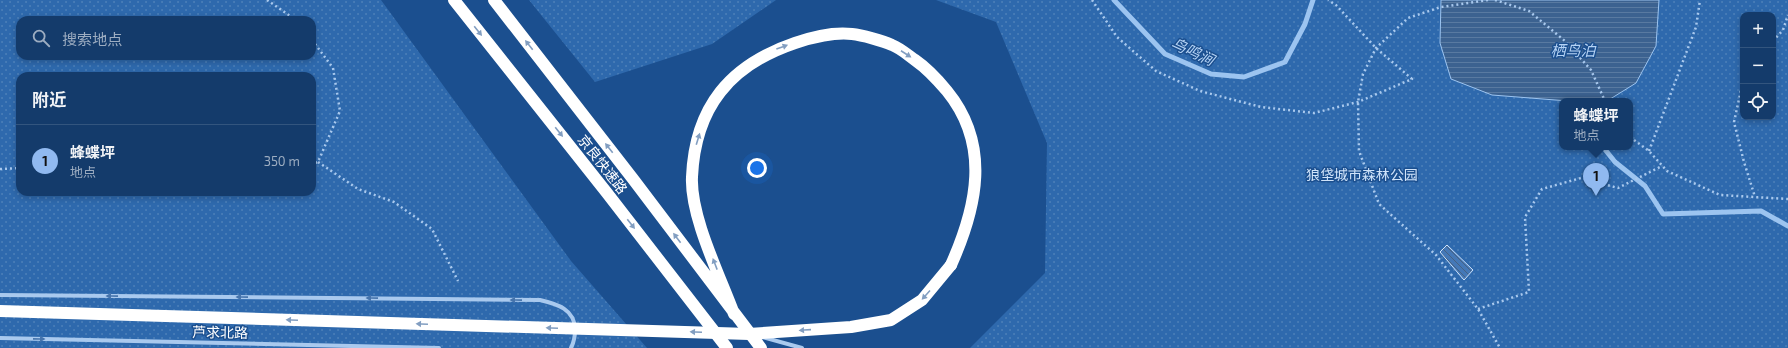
<!DOCTYPE html>
<html lang="zh">
<head>
<meta charset="utf-8">
<style>
	body { margin:0; font-family:"Exo 2","Noto Sans SC",sans-serif; background:#214673; color:#f1f3f6 }
	.controls { position:absolute; right:12px; top:12px; display:grid; overflow:hidden; border-radius:8px; box-shadow:0 2px 6px #0003 }
	.controls button { width:36px; height:36px; display:grid; place-items:center; padding:0; border:0; border-bottom:1px solid #33557e; background:#143b6b; color:#f1f3f6; font:20px sans-serif }
	.you { position:absolute; left:757px; top:168px; width:14px; height:14px; margin:-10px; border:3px solid #fff; border-radius:50%; background:#1a73e8; box-shadow:0 0 0 6px #1a73e833 }
	.badge { display:grid; place-items:center; width:26px; height:26px; border-radius:50%; background:#90b9f0; color:#111; font-size:13px; font-weight:700 }
	.pin { position:absolute; translate:-50% -33px; filter:drop-shadow(0 1px 2px #0008) }
	.pin::after { content:''; position:absolute; top:21px; width:14px; height:12px; background:inherit; clip-path:polygon(0 0,100% 0,50% 100%) }
	.popup { position:absolute; left:1559px; top:98px; width:74px; height:52px; box-sizing:border-box; display:grid; place-content:center; border-radius:8px; background:#143b6b; filter:drop-shadow(0 1px 3px #0005); font-size:13px; white-space:nowrap; color:#9dadc1 }
	.popup b { font-size:15px; color:#f1f3f6 }
	.popup::after { content:''; position:absolute; left:50%; top:100%; margin-left:-8px; border:8px solid transparent; border-top-color:#143b6b }
	.list { margin:0; padding:0; list-style:none }
	h2 { display:flex; justify-content:space-between; align-items:center; height:52px; margin:0; padding:0 16px; font-size:17px }
	h2 small { font-size:13px; font-weight:400; color:#9dadc1 }
	.list li { display:grid; grid-template-columns:26px 1fr auto; gap:12px; align-items:center; box-sizing:border-box; height:72px; padding:0 16px; border-top:1px solid #33557e }
	.list b { display:block; font-size:15px; white-space:nowrap }
	.list p { margin:0; font-size:13px; white-space:nowrap; color:#9dadc1 }
	.list em { font-size:13px; font-style:normal; color:#9dadc1 }
	.icon { flex:none; width:22px; height:22px; fill:none; stroke:currentColor; stroke-width:2; stroke-linecap:round; stroke-linejoin:round }
	.map { position:relative; flex:none; width:1788px; height:348px; overflow:hidden }
	.search { position:absolute; background:#143b6b; box-shadow:0 2px 6px #0003; left:16px; top:16px; width:300px; height:44px; display:flex; align-items:center; gap:10px; box-sizing:border-box; padding:0 14px; border-radius:12px; color:#9dadc1; font-size:15px }
	.panel { position:absolute; background:#143b6b; box-shadow:0 2px 6px #0003; left:16px; top:72px; width:300px; height:124px; border-radius:12px }
	.map>svg:first-child { display:block }
	.park { fill:url(#park-dots); fill-rule:evenodd }
	.water { fill:url(#water-rules); stroke:#9cc4f0 }
	.lines { fill:none; stroke-linecap:round; stroke-linejoin:round }
	.stream { stroke:#9cc4f0; stroke-width:5 }
	.building { fill:url(#building-back-hatch); stroke:#cfe3fa }
	.path { stroke:#a9c9ee; stroke-width:2.5; stroke-dasharray:2 3; stroke-linecap:butt }
	.street { stroke:#a9c9ee; stroke-width:4 }
	.highway { stroke:#fff; stroke-width:12 }
	.street-bridge { stroke:#a9c9ee; stroke-width:4 }
	.highway-bridge { stroke:#fff; stroke-width:12 }
	.oneway { fill:#829ec1 }
	.oneway2 { fill:#4674ac }
	.labels { text-anchor:middle; dominant-baseline:central; stroke-width:3; stroke-linejoin:round; paint-order:stroke }
	.street-label { font-size:14px; fill:#fff; stroke:#1b4f8f }
	.park-label { font-size:14px; fill:#cfe3fa; stroke:#1b4f8f }
	.water-label { font-size:15px; font-style:italic; fill:#b5d3f5; stroke:#1b4f8f }
</style>
</head>
<body>
<div class="map">
<svg width="1788" height="348" viewBox="0 0 1788 348">
	<defs>
		<pattern id="park-dots" width="8" height="8" patternUnits="userSpaceOnUse"><rect width="8" height="8" fill="#2e69ad"/><path d="M2 2h.1M6 6h.1" fill="none" stroke="#4d80b9" stroke-width="1.8" stroke-linecap="round"/></pattern>
		<pattern id="water-rules" width="6" height="5" patternUnits="userSpaceOnUse"><rect width="6" height="5" fill="#3c6290"/><path d="M0 2.5h6" fill="none" stroke="#597aa1"/></pattern>
		<pattern id="building-back-hatch" width="6" height="6" patternUnits="userSpaceOnUse"><rect width="6" height="6" fill="#4478b7"/><path d="M-1 5l2 2M0 0l6 6M5-1l2 2" fill="none" stroke="#486282"/></pattern>
	</defs>
	<rect width="100%" height="100%" fill="#1b4f8f"/>
	<!-- park -->
	<path class="park" d="M0,0H381L571,261L647,348H0ZM20,20H312V56H20ZM20,76H312V192H20Z
		M529,0H776L712,44L595,82Z
		M936,0H1788V348H970L1045,273L1047,143L996,22ZM1743,15H1773V117H1743ZM1562,101H1630V147H1562Z"/>
	<!-- water -->
	<path class="water" d="M1441,0H1659L1656,46L1636,83L1607,101H1568L1492,95L1451,79L1440,43Z"/>
	<g class="lines">
		<!-- stream -->
		<path class="stream" d="M1114,0L1165,54L1211,74L1244,77L1285,62L1305,24L1313,0
			M1603,147L1615,162L1645,186L1663,214L1761,211L1788,226"/>
	</g>
	<!-- building -->
	<path class="building" d="M1447,245L1473,270L1464,280L1440,252Z"/>
	<g class="lines">
		<!-- path -->
		<path class="path" d="M267,0L296,20
			M1092,0L1117,37L1156,71L1200,91L1261,107L1314,113L1358,102L1412,79L1376,48L1336,5L1328,0
			M1488,0L1441,7L1408,18L1376,48L1363,74L1358,102L1359,151L1379,204L1436,255L1478,309L1500,348
			M1495,0L1529,11L1565,41L1591,70L1605,101
			M312,40L333,68L340,111L318,162L312,164
			M1773,41L1783,30L1788,15
			M1743,81L1734,122L1744,162L1755,197
			M1630,137L1649,151L1667,171L1720,195L1788,199
			M1649,151L1696,27L1700,0
			M318,162L358,189L394,202L432,229L458,281
			M0,169L20,168
			M1478,309L1529,292L1525,217L1542,189L1581,178L1618,188L1662,166"/>
		<!-- street -->
		<path class="street" d="M0,295L540,300C557,304 575,309 575,330C575,337 574,342 571,348
			M0,338L439,348"/>
		<!-- highway -->
		<path class="highway" d="M454,0L607,193L727,348
			M494,0L633,179L761,348
			M734,314C720,276 690,216 692,177C695,107 730,65 795,43C812,37 835,32 852,34C862,35 883,41 892,45C900,48 908,55 915,60C928,69 937,79 947,91C991,145 977,207 951,265"/>
		<!-- street-bridge -->
		<path class="street-bridge" d="M762,337L802,348"/>
		<!-- highway-bridge -->
		<path class="highway-bridge" d="M0,311L749,334L851,327L891,320L922,300L951,265"/>
	</g>
	<!-- one-way arrows -->
	<defs><path id="oneway-solid" d="M-6-.8H1V-3.2L6.5 0L1 3.2V.8H-6Z"/></defs>
	<g class="oneway">
		<use href="#oneway-solid" transform="translate(478 31) rotate(51)"/>
		<use href="#oneway-solid" transform="translate(529 45) rotate(-128)"/>
		<use href="#oneway-solid" transform="translate(782 47) rotate(-20)"/>
		<use href="#oneway-solid" transform="translate(906 54) rotate(33)"/>
		<use href="#oneway-solid" transform="translate(559 132) rotate(51)"/>
		<use href="#oneway-solid" transform="translate(698 139) rotate(-73)"/>
		<use href="#oneway-solid" transform="translate(609 148) rotate(-128)"/>
		<use href="#oneway-solid" transform="translate(631 224) rotate(52)"/>
		<use href="#oneway-solid" transform="translate(677 238) rotate(-127)"/>
		<use href="#oneway-solid" transform="translate(715 264) rotate(-111)"/>
		<use href="#oneway-solid" transform="translate(926 295) rotate(132)"/>
		<use href="#oneway-solid" transform="translate(292 320) rotate(-178)"/>
		<use href="#oneway-solid" transform="translate(422 324) rotate(-178)"/>
		<use href="#oneway-solid" transform="translate(552 328) rotate(-178)"/>
		<use href="#oneway-solid" transform="translate(805 330) rotate(176)"/>
		<use href="#oneway-solid" transform="translate(696 332) rotate(-178)"/>
	</g>
	<g class="oneway2">
		<use href="#oneway-solid" transform="translate(112 296) rotate(-179)"/>
		<use href="#oneway-solid" transform="translate(242 297) rotate(-179)"/>
		<use href="#oneway-solid" transform="translate(372 298) rotate(-179)"/>
		<use href="#oneway-solid" transform="translate(516 300) rotate(-179)"/>
		<use href="#oneway-solid" transform="translate(39 339) rotate(1)"/>
	</g>
	<g class="labels">
		<!-- street labels -->
		<g class="street-label">
			<text transform="translate(603 164) rotate(52)">京良快速路</text>
			<text transform="translate(220 332) rotate(1)">芦求北路</text>
		</g>
		<!-- park labels -->
		<g class="park-label">
			<text x="1362" y="174">狼垡城市森林公园</text>
		</g>
		<!-- water labels -->
		<g class="water-label">
			<text x="1573" y="50">栖鸟泊</text>
			<text transform="translate(1193 51) rotate(25)">鸟鸣涧</text>
		</g>
	</g>
</svg>
<div class="controls">
<button>+</button>
<button>−</button>
<button><svg class="icon" aria-label="locate" viewBox="0 0 24 24"><circle cx="12" cy="12" r="6"/><path d="M12 2v4M12 18v4M2 12h4M18 12h4"/></svg></button>
</div>
<div class="you"></div>
<div class="pin badge" style="left:1596px;top:196px">1</div>
<div class="popup"><b>蜂蝶坪</b>地点</div>
<div class="search"><svg class="icon" aria-label="search" viewBox="0 0 24 24"><circle cx="10" cy="10" r="6"/><path d="M15 15l6 6"/></svg>搜索地点</div>
<section class="panel">
<h2>附近<small></small></h2>
<ul class="list">
<li><span class="badge">1</span><div><b>蜂蝶坪</b><p>地点</p></div><em>350 m</em></li>
</ul>
</section>
</div>
</body>
</html>
